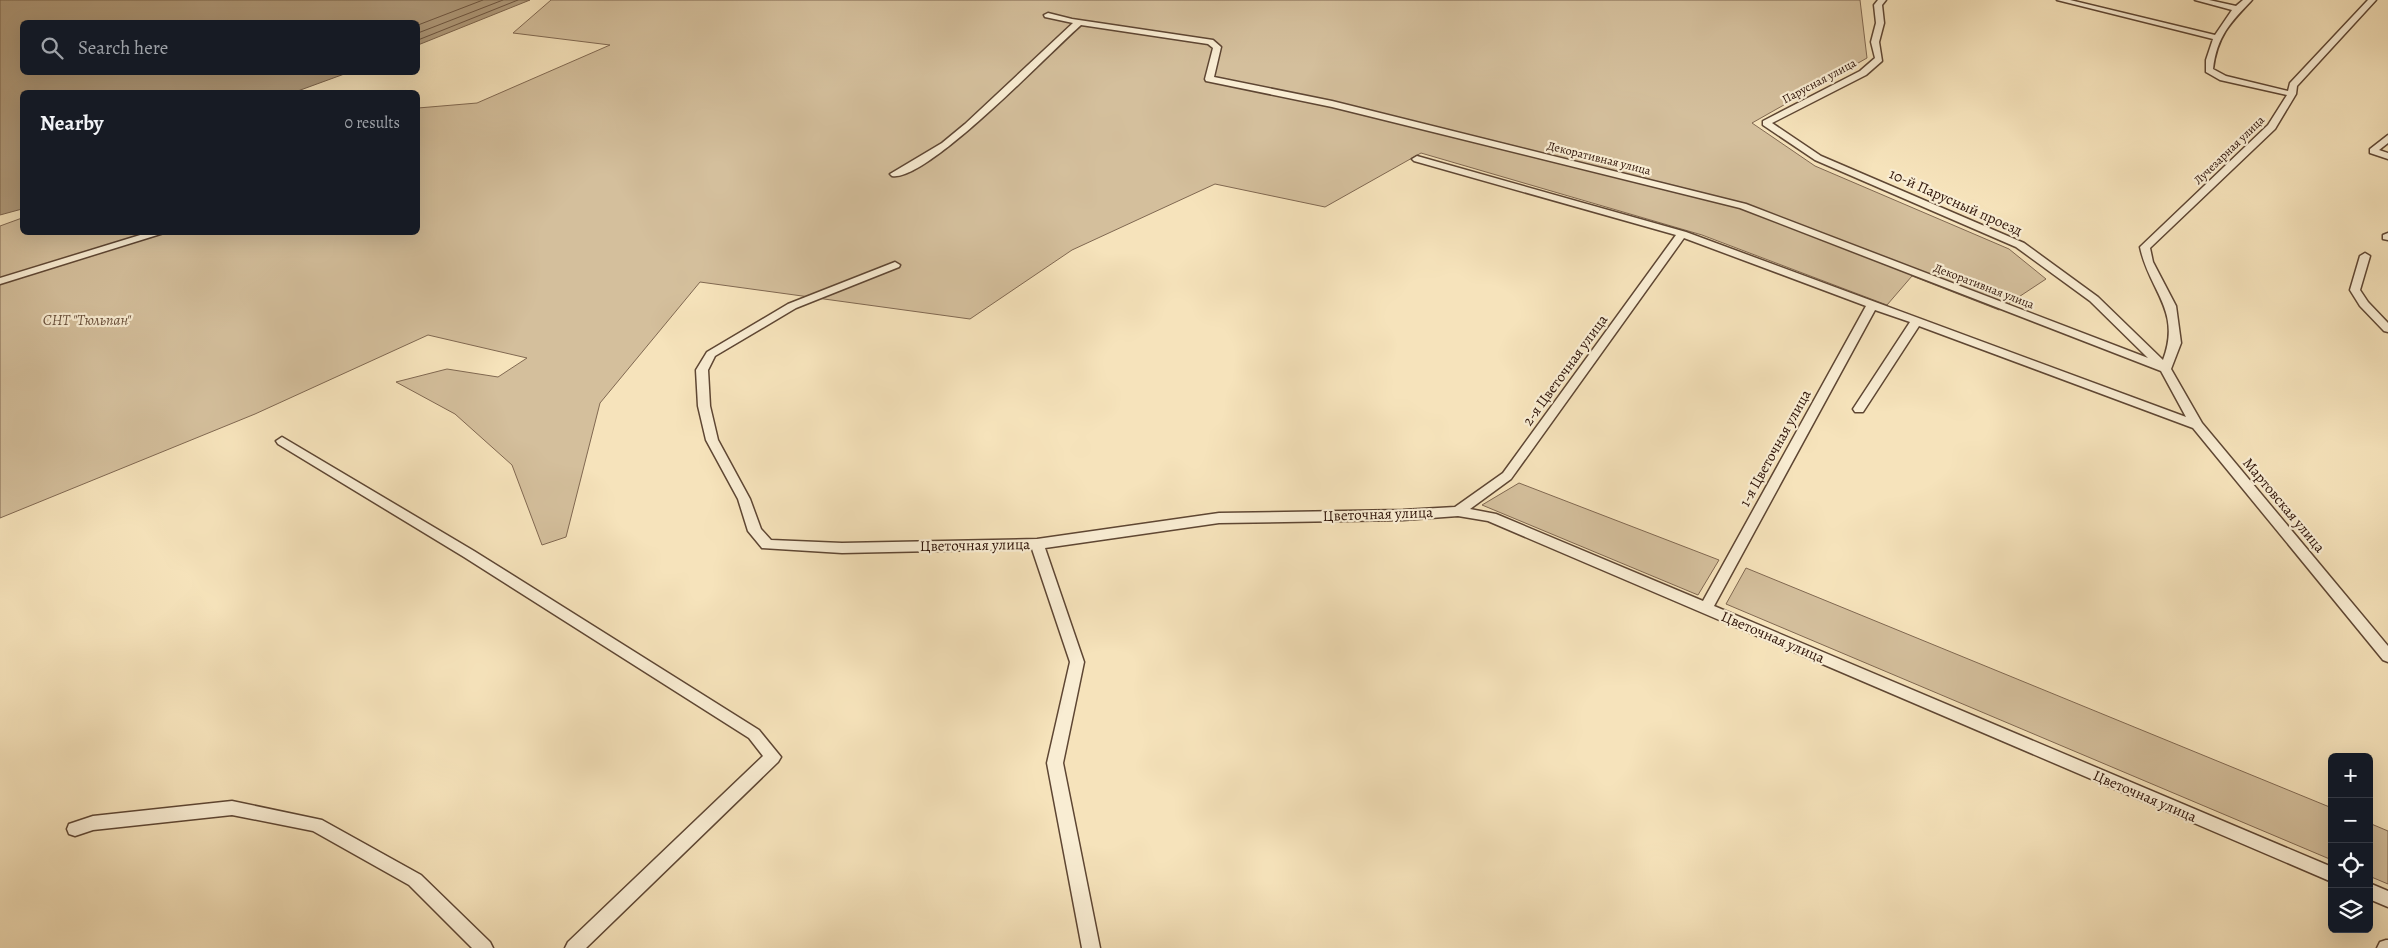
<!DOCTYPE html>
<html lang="en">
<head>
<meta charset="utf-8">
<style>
	body { margin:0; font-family:Alegreya,serif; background:#20242c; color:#f1f3f6 }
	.controls { position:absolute; right:15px; bottom:15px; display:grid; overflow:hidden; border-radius:8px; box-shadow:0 5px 20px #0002 }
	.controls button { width:45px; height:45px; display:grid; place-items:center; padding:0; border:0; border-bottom:1px solid #363941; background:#171b24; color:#f1f3f6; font:25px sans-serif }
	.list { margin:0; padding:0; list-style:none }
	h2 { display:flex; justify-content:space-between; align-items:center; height:65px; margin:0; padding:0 20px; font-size:21px }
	h2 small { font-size:16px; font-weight:400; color:#9ea1a6 }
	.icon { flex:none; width:28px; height:28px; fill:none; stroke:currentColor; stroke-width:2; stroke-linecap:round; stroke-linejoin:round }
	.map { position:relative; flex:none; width:2388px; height:948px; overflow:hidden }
	.search { position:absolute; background:#171b24; box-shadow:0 5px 20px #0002; left:20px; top:20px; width:400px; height:55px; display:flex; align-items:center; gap:12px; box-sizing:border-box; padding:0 18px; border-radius:8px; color:#9ea1a6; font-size:19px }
	.panel { position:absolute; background:#171b24; box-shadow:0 5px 20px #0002; left:20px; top:90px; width:400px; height:145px; border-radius:8px }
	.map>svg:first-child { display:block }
	.green { fill:#d4bf9c; stroke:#806851 }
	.water { fill:#b19c7d; stroke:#7c644d }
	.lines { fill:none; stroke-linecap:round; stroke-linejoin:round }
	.shore { stroke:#6e5642; stroke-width:1 }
	.minor-casing { stroke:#5e4633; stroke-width:3 }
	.minor { fill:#f9edd3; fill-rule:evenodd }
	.labels { text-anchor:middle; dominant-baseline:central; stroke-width:4.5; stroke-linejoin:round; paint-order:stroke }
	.far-street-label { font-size:12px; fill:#2c1106; stroke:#f9edd3 }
	.street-label { font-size:15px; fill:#2c1106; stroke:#f9edd3 }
	.park-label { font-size:15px; font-style:italic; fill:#674e3a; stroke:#f9edd3 }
</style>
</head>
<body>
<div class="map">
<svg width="2388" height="948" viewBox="0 0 2388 948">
	<rect width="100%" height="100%" fill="#f6e3bb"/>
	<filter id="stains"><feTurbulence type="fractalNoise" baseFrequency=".004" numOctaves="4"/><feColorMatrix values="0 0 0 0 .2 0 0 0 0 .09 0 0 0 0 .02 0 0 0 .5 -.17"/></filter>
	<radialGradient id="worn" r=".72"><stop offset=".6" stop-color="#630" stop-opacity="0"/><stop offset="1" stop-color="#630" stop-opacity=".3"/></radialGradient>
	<!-- green -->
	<path class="green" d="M551,0H1860L1867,58L1752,123L1815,166L2009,249L2046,279L1999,310L1912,276L1887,305L1702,235L1421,153L1325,207L1215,184L1072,250L970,319L700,282L600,403L566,537L542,545L512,465L455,414L396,382L447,369L498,377L527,358L428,335L255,414L0,518V226L22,218V232H418V108L477,103L610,45L513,33Z
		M1519,483L1719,560L1698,595L1482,505Z
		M1746,568L2332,808V860L1726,604Z
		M2369,823L2388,831V884L2369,876Z"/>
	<!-- water -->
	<path class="water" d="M0,0H530L418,45V22H22V72L347,73L295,92H22V209L0,215Z"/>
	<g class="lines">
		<!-- shore -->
		<path class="shore" d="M418,25L483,0
			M418,33L503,0
			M418,40L518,0"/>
		<defs>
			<path id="minor" d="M1878,0H1886L1882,5L1884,23L1879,42L1882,61L1866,75L1772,123L1821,156L2024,243L2098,297L2163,360C2182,310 2149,291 2140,247L2268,125L2287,95L2220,80L2206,72V60L2213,39L2057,0H2070L2215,35L2232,10L2195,0H2209L2236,6L2243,0H2252C2230,23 2217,36 2213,69L2226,76L2288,91L2290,83L2368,0H2376L2297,86L2296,94L2275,129L2150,248L2153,262L2176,306L2181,343L2171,369L2202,423L2388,646V662L2383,660L2193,428L1919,326L1863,412H1855L1853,409L1910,322L1875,310L1714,606L2332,867V882L1488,521L1458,516L1403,520L1219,523L1045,548L1084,662L1063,763L1100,948H1082L1047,763L1070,662L1032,549L842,553L762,548L748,531L738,499L706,440L698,406L696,370L707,352L788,304L895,262L900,265L899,267L796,308L715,356L708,370L710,406L718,440L750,499L761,529L771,540L842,543L1037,539L1219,513L1403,510L1455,507L1503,473L1676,235L1414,161L1412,159L1417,156L1686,232L2186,417L2161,371L1740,208L1332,107L1206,81L1205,79L1213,48L1208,44L1081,25C1051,51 926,183 892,176L890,174L942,143L965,124L1073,23L1045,17L1044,15L1048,13L1072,19L1213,40L1221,47L1214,77L1332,101L1746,204L2148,358L2090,301L2016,247L1815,160L1763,125V121L1860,71L1875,58L1871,42L1876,23L1874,5ZM1684,238L1866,306L1703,601L1496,514L1470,509L1511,479Z
				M2388,135V143L2379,150L2388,153V159L2370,153V149Z
				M150,232H167L0,284V278Z
				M2388,233V240L2383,239V235Z
				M2365,253L2370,256L2360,290L2368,302L2388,323V332L2384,331L2360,306L2350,290L2360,256Z
				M282,437L474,551L759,730L781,757L778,762L586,948H565L568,942L763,756L749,738L464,557L278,444L276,441Z
				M232,801L322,820L421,875L490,942L493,948H472L409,885L313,831L232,815L93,830L75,836L69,834L67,829L69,824L93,816Z
				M2369,883L2388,891V907L2369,899Z
				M2386,940H2388V948H2377L2380,942Z"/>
		</defs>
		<!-- minor casing -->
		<use href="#minor" class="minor-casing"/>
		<!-- minor -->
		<use href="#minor" class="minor"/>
	</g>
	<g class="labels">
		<!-- far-street labels -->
		<g class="far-street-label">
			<text transform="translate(1819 81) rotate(-28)">Парусная улица</text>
			<text transform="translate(2229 150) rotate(-44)">Лучезарная улица</text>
			<text transform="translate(1599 158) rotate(14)">Декоративная улица</text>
			<text transform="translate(1984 286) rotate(21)">Декоративная улица</text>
		</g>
		<!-- street labels -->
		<g class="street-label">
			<text transform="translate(1956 202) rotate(24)">10-й Парусный проезд</text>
			<text transform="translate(1565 370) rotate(-54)">2-я Цветочная улица</text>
			<text transform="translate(1775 448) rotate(-61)">1-я Цветочная улица</text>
			<text transform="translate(2284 505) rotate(50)">Мартовская улица</text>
			<text transform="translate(1378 514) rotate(-2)">Цветочная улица</text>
			<text transform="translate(975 545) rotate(-1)">Цветочная улица</text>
			<text transform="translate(1773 637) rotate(23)">Цветочная улица</text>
			<text transform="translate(2145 796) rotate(23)">Цветочная улица</text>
		</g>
		<!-- park labels -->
		<g class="park-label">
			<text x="87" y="320">СНТ "Тюльпан"</text>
		</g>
	</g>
	<rect width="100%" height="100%" filter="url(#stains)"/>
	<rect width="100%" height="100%" fill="url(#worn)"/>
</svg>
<div class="controls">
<button>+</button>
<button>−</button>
<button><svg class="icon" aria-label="locate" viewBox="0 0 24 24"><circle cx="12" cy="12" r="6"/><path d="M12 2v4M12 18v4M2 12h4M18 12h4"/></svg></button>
<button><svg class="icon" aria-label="layers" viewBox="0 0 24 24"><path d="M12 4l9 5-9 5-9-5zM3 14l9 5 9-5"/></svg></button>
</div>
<div class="search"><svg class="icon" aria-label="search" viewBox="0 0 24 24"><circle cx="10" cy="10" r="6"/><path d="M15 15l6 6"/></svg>Search here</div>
<section class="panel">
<h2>Nearby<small>0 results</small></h2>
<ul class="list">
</ul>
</section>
</div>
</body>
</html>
